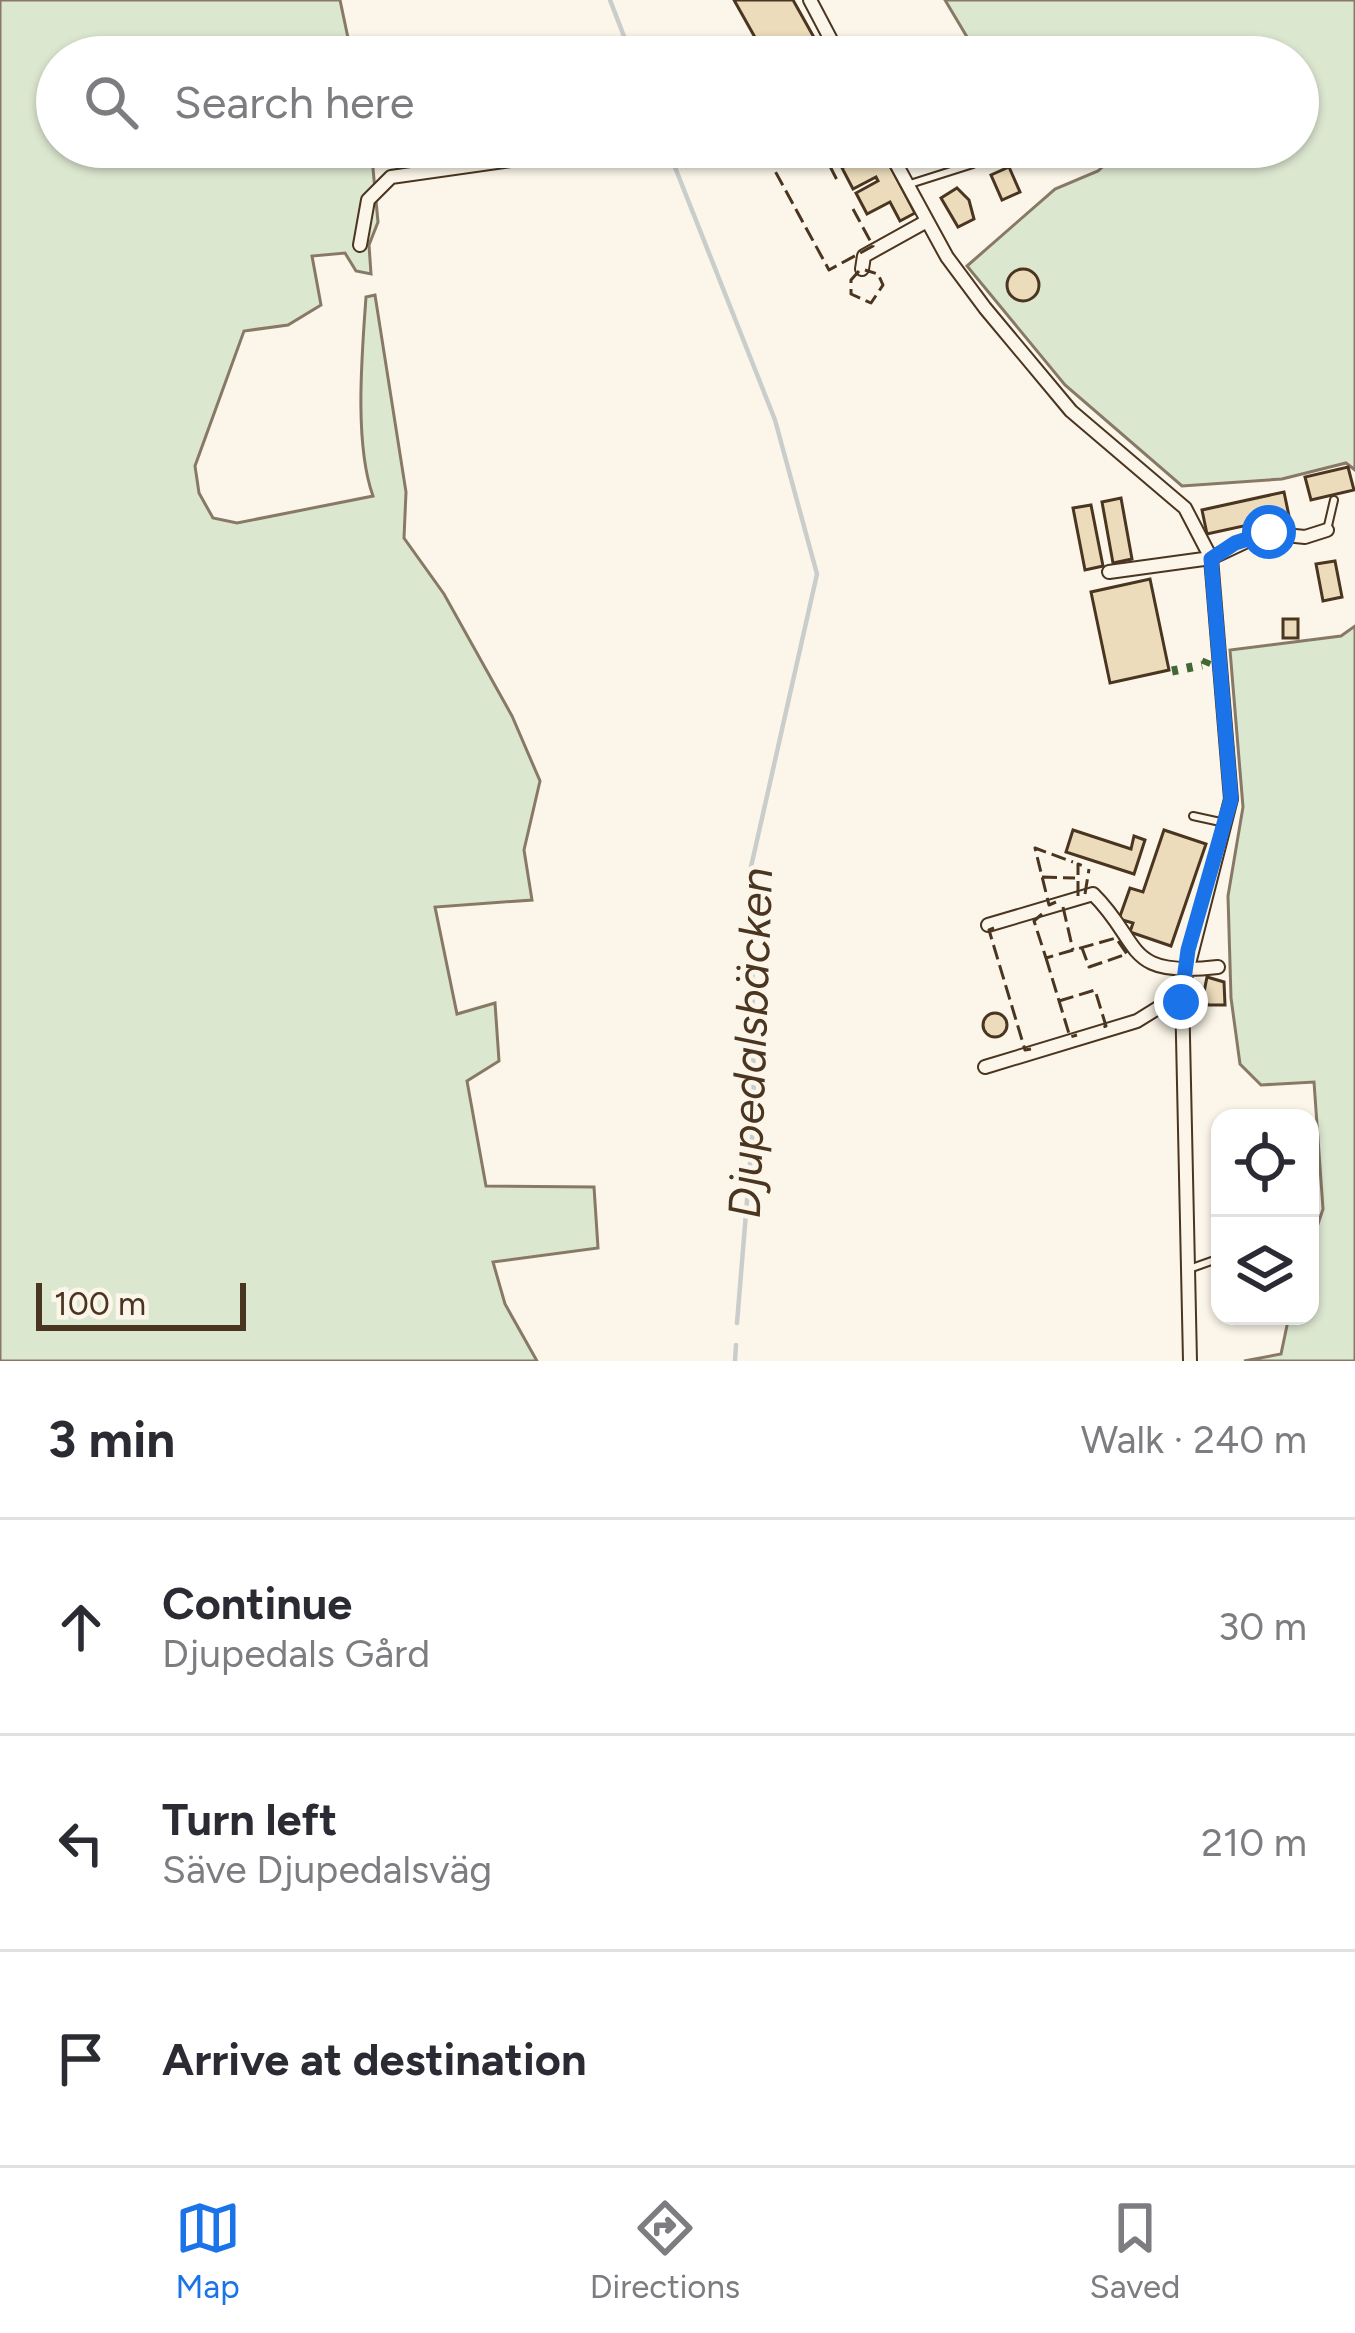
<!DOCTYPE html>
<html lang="en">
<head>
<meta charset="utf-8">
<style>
	body { margin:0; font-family:Figtree,sans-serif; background:#f7f7f7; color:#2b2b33 }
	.controls { position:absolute; right:36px; bottom:36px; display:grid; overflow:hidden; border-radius:24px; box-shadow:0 3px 9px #0004 }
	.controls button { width:108px; height:108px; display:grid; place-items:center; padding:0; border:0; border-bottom:3px solid #e1e1e2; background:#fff; color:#2b2b33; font:60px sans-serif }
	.scale { position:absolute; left:36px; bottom:30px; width:210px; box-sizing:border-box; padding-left:12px; border:6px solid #4a3520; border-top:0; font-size:33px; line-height:42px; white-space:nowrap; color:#4a3520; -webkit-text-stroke:9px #fbf6e9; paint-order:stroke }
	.stop { position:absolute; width:36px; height:36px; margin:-27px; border:9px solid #1a73e8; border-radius:50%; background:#fff }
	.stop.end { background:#1a73e8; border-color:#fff; box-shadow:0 3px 12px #0008 }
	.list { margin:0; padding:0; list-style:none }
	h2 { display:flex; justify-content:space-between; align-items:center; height:156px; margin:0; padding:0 48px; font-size:51px }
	h2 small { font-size:39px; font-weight:400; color:#7c7c81 }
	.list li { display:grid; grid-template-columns:78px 1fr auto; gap:36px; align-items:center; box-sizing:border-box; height:216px; padding:0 48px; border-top:3px solid #e1e1e2 }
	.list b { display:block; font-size:45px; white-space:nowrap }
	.list p { margin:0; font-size:39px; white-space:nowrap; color:#7c7c81 }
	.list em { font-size:39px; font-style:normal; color:#7c7c81 }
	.icon { flex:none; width:66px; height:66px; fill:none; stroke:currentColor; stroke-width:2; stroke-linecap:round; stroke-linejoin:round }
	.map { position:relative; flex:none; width:1355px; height:1361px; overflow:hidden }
	.search { position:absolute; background:#fff; box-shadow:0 3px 9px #0004; left:36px; right:36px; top:36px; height:132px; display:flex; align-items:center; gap:30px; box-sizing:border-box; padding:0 42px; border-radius:66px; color:#7c7c81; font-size:45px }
	.sheet { height:804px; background:#fff }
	nav { display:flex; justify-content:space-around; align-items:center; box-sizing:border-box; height:168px; border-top:3px solid #e1e1e2; background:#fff; font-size:33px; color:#7c7c81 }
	nav a { display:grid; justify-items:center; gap:6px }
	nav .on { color:#1a73e8 }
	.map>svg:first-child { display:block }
	.green { fill:#dce7d0; stroke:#887966; stroke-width:3 }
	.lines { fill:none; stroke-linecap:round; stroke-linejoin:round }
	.stream { stroke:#c9cecd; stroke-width:4.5 }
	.building { fill:#ecdcbc; stroke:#4a3520; stroke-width:3 }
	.service-casing { stroke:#4a3520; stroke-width:10 }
	.minor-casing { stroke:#4a3520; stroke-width:16 }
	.service { stroke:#fbf6e9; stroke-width:6 }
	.minor { stroke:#fbf6e9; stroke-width:12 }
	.hedge { stroke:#436837; stroke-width:9; stroke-dasharray:6 9; stroke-linecap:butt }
	.fence { stroke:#4a3520; stroke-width:3; stroke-dasharray:15 6; stroke-linecap:butt }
	.route { stroke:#1a73e8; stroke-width:15 }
	.labels { text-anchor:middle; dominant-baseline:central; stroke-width:9; stroke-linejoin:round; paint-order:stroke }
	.water-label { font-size:45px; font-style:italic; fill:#4a3520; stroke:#fbf6e9 }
</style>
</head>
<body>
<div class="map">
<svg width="1355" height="1361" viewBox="0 0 1355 1361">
	<rect width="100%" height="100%" fill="#fbf6e9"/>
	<!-- green -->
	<path class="green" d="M0,0H340L352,57H57V147H371L378,222L369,245L371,274L356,271L345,253L312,256L321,305L288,325L244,331L195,466L199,493L213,518L237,523L373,496C354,443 362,354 366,297L375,295L406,492L404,538L444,594L512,716L540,781L524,850L532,900L435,907L457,1014L495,1003L499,1061L467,1081L486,1186L594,1187L598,1248L493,1262L505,1304L537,1361H0Z
		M945,0H1355V470L1346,463L1282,479L1182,486L1065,385L967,266L1055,189L1098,171L1112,158L1110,147H1298V57H979Z
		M1355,626V1361H1244L1281,1354L1289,1316H1310V1248L1323,1209L1314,1082L1261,1085L1240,1064L1231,998L1228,896L1243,807L1230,650L1341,636Z"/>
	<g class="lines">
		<!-- stream -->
		<path class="stream" d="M610,0L632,57
			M667,147L775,420L817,574L751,867L754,1115L737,1323
			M735,1361L736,1345"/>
	</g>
	<!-- building -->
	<path class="building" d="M734,0H793L825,57H766Z
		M880,147L915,213L900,221L890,202L867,214L856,193L878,181L876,177L853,189L842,168L865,156L861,149Z
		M927,147L934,158L920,165L913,151Z
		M1009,167L1020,192L1002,200L991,175Z
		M957,188L969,200L974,219L958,227L941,198Z
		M1007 285a16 16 0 1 1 32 0a16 16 0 1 1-32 0Z
		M1348,467L1354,490L1311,500L1305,477Z
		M1284,492L1289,516L1207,534L1202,510Z
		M1121,498L1132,559L1113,563L1102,502Z
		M1091,505L1103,566L1085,570L1073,508Z
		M1335,561L1342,597L1323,601L1316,564Z
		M1150,579L1169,670L1110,683L1091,592Z
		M1283,619H1298V638H1283Z
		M1073,830L1131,849L1134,836L1145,840L1134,874L1066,852Z
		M1164,830L1206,844L1171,946L1130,932L1133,923L1119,919L1130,888L1143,892Z
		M1207,977L1224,982L1225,1005H1208L1203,997Z
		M983 1025a12 12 0 1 1 24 0a12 12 0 1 1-24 0Z"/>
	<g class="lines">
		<defs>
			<path id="service" d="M910,184L973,164
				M1327,530L1334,500
				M1193,816L1225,823
				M1189,1269L1220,1258"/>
			<path id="minor" d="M810,0L840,57
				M887,147L947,257L985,308L1071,411L1185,508L1211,558L1231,799L1182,991L1190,1361
				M360,245L368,200L391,177L602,147
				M862,269L864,256L927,221
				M1109,572L1211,558L1264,533L1305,537L1327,530
				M988,925L1093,894C1143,943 1122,978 1218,967
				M985,1067L1137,1021L1182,993"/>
		</defs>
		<!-- service casing -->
		<use href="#service" class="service-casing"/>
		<!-- minor casing -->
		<use href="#minor" class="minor-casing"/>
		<!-- service -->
		<use href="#service" class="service"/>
		<!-- minor -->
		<use href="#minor" class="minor"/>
		<!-- hedge -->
		<path class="hedge" d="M1205,665L1209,656
			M1172,671L1202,665"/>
		<!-- fence -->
		<path class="fence" d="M794,147L769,160L829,270L873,246L853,209
			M820,147L837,180
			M859,271L851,280V294L871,303L883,285L878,274L865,270
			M1042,877L1075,878
			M1085,894L1089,869
			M1078,896V864L1086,867
			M1056,902L1049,905L1035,848L1073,862
			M1063,907L1073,950
			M1042,914L1034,921L1046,958C1069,951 1092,945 1116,938L1127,954L1089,967L1082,948
			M994,928L989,930L1025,1050L1031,1049
			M1046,958L1070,1037L1077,1035
			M1059,1001L1095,990L1106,1026L1100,1028"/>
	</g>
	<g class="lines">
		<!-- route -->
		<path class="route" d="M1181,1002L1188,950L1231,799L1211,559L1235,543L1269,532"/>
	</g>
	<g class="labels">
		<!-- water labels -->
		<g class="water-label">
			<text transform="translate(750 1043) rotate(-88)">Djupedalsbäcken</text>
		</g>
	</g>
</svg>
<div class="controls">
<button><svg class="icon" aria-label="locate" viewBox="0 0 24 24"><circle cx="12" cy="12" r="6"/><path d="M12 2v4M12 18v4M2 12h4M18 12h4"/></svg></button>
<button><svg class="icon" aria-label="layers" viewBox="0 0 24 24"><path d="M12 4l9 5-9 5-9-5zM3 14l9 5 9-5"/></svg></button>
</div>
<div class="scale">100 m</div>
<div class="stop" style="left:1269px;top:532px"></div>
<div class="stop end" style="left:1181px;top:1002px"></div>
<div class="search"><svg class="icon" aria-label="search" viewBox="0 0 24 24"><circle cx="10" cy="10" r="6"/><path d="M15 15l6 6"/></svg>Search here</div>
</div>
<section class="sheet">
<h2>3 min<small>Walk · 240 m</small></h2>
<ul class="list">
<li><svg class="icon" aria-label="ahead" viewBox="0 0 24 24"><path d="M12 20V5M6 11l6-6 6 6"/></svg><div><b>Continue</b><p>Djupedals Gård</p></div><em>30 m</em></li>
<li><svg class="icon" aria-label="left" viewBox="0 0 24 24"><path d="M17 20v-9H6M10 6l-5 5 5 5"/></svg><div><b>Turn left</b><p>Säve Djupedalsväg</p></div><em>210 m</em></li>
<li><svg class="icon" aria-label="arrive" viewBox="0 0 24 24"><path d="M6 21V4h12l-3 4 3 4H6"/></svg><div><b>Arrive at destination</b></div></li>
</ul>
</section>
<nav>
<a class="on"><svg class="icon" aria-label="map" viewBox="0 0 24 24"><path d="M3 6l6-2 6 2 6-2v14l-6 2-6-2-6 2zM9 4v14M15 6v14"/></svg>Map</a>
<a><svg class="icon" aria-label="directions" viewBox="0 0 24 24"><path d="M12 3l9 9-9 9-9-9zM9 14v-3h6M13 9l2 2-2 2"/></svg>Directions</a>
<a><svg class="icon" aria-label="saved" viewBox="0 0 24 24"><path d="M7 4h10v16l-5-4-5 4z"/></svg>Saved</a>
</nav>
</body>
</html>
